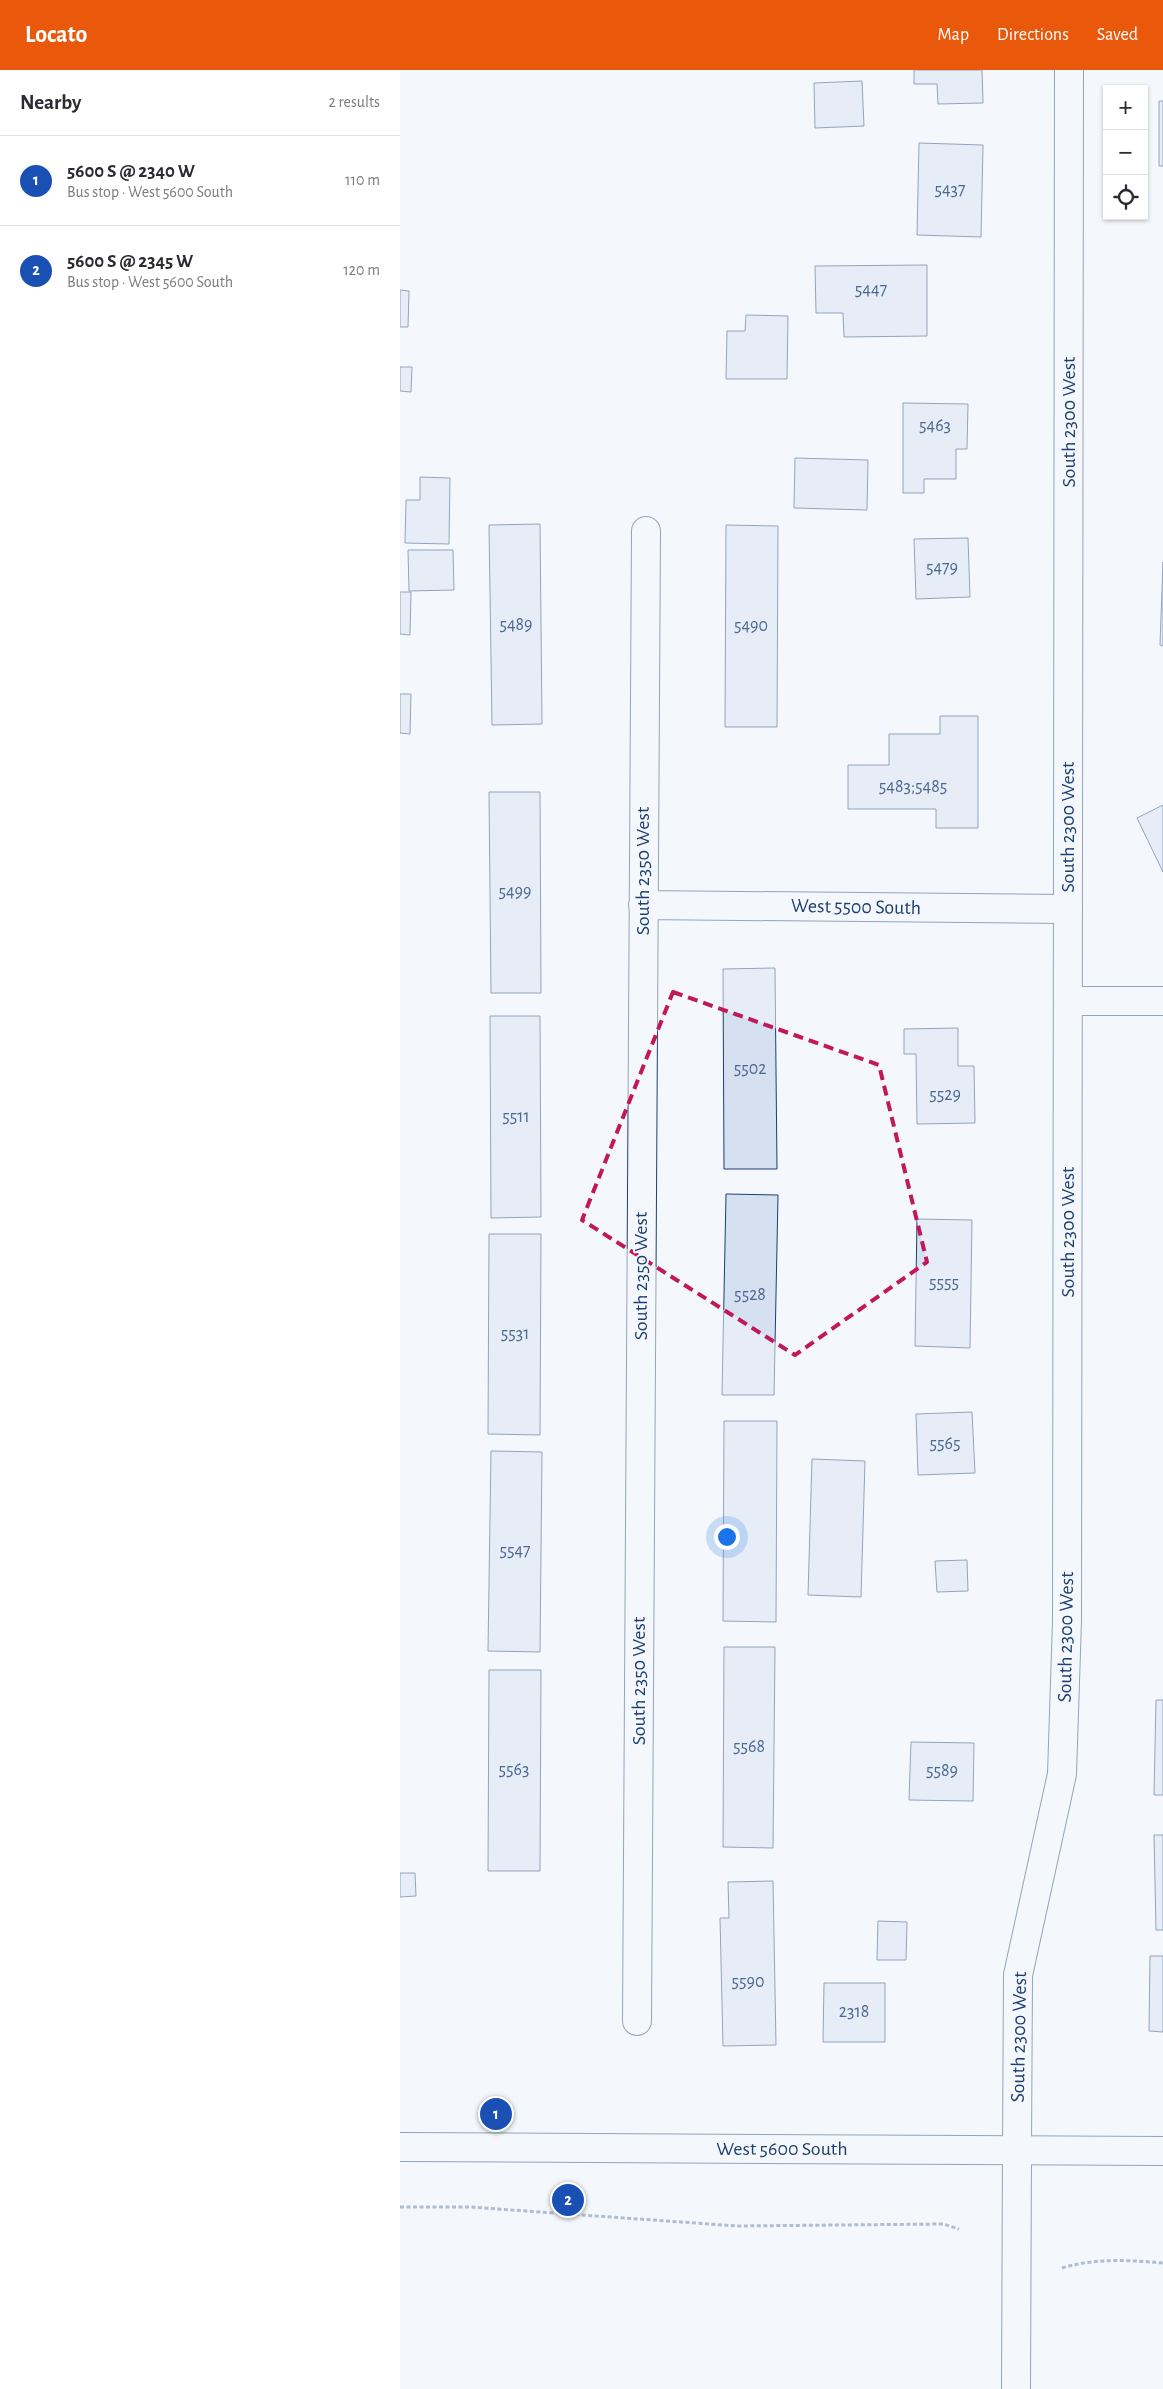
<!DOCTYPE html>
<html lang="en">
<head>
<meta charset="utf-8">
<style>
	body { margin:0; font-family:"Alegreya Sans",sans-serif; background:#f2f2f3; color:#2b2b33 }
	.controls { position:absolute; right:15px; top:15px; display:grid; overflow:hidden; border-radius:0px; box-shadow:0 1px 4px #0004 }
	.controls button { width:45px; height:45px; display:grid; place-items:center; padding:0; border:0; border-bottom:1px solid #e1e1e2; background:#fff; color:#2b2b33; font:25px sans-serif }
	.you { position:absolute; left:326px; top:1466px; width:18px; height:18px; margin:-12px; border:4px solid #fff; border-radius:50%; background:#1a73e8; box-shadow:0 0 0 8px #1a73e833 }
	.badge { display:grid; place-items:center; width:32px; height:32px; border-radius:50%; background:#ea580c; color:#fff; font-size:16px; font-weight:700 }
	.pin { position:absolute; translate:-50% -50%; border:2px solid #fff; box-shadow:0 1px 5px #0006 }
	.list { margin:0; padding:0; list-style:none }
	h2 { display:flex; justify-content:space-between; align-items:center; height:65px; margin:0; padding:0 20px; font-size:21px }
	h2 small { font-size:16px; font-weight:400; color:#7c7c81 }
	.list li { display:grid; grid-template-columns:32px 1fr auto; gap:15px; align-items:center; box-sizing:border-box; height:90px; padding:0 20px; border-top:1px solid #e1e1e2 }
	.list b { display:block; font-size:19px; white-space:nowrap }
	.list p { margin:0; font-size:16px; white-space:nowrap; color:#7c7c81 }
	.list em { font-size:16px; font-style:normal; color:#7c7c81 }
	.icon { flex:none; width:28px; height:28px; fill:none; stroke:currentColor; stroke-width:2; stroke-linecap:round; stroke-linejoin:round }
	.map { position:relative; flex:none; width:763px; height:2319px; overflow:hidden }
	header { display:flex; align-items:center; gap:30px; box-sizing:border-box; height:70px; padding:0 25px; background:#ea580c; color:#fff }
	header strong { font-size:24px }
	nav { display:flex; gap:28px; margin-inline-start:auto; font-size:18px }
	main { display:flex }
	aside { flex:1; background:#fff }
	.map>svg:first-child { display:block }
	.building { fill:#d5e0f0; stroke:#1d3f73 }
	.lines { fill:none; stroke-linecap:round; stroke-linejoin:round }
	.street-casing { stroke:#1d3f73; stroke-width:30 }
	.secondary-casing { stroke:#1d3f73; stroke-width:30 }
	.primary-casing { stroke:#1d3f73; stroke-width:30 }
	.path { stroke:#5e769c; stroke-width:3; stroke-dasharray:4 2.5; stroke-linecap:butt }
	.street { stroke:#f4f7fb; stroke-width:28 }
	.secondary { stroke:#f4f7fb; stroke-width:28 }
	.primary { stroke:#f4f7fb; stroke-width:28 }
	.marked { fill:none; stroke:#c2185b; stroke-width:4; stroke-dasharray:10 6; stroke-linejoin:round }
	.labels { text-anchor:middle; dominant-baseline:central; stroke-width:4; stroke-linejoin:round; paint-order:stroke }
	.number-label { font-size:18px; fill:#4b6792 }
	.street-label { font-size:20px; fill:#1d3f73; stroke:#f4f7fb }
</style>
</head>
<body>
<header>
<strong>Locato</strong>
<nav><a>Map</a><a>Directions</a><a>Saved</a></nav>
</header>
<main>
<aside>
<h2>Nearby<small>2 results</small></h2>
<ul class="list">
<li><span class="badge" style="background:#1a4fb4">1</span><div><b>5600 S @ 2340 W</b><p>Bus stop · West 5600 South</p></div><em>110 m</em></li>
<li><span class="badge" style="background:#1a4fb4">2</span><div><b>5600 S @ 2345 W</b><p>Bus stop · West 5600 South</p></div><em>120 m</em></li>
</ul>
</aside>
<div class="map">
<svg width="763" height="2319" viewBox="0 0 763 2319">
	<rect width="100%" height="100%" fill="#f4f7fb"/>
	<!-- building -->
	<path class="building" d="M514,0H582L583,33L538,34L537,14H514Z
		M462,11L464,56L415,58L414,13Z
		M759,31H763V96H759Z
		M519,73L583,75L581,167L517,165Z
		M527,195V266L444,267L443,243H416L415,196Z
		M0,220L9,221L8,257H0Z
		M346,245L388,246L387,309H326L327,261H345Z
		M0,297H12L11,322L0,321Z
		M503,333L568,334L567,379H556V409H524V423H503Z
		M395,388L468,390L467,440L394,438Z
		M20,407L50,408L49,474L5,473L6,430H20Z
		M140,454L142,654L92,655L89,455Z
		M326,455L378,456L377,657H325Z
		M568,468L570,527L516,529L514,469Z
		M8,480H53L54,520L9,521Z
		M763,492V576L760,575Z
		M0,522H11L10,565L0,564Z
		M0,624H11L10,664L0,663Z
		M540,646H578V758H536V739H448V695H489V664H540Z
		M89,722H140L141,923H91Z
		M763,735V802L737,748Z
		M375,898L377,1099H324L323,899Z
		M90,946H140L141,1147L91,1148Z
		M558,958V996H574L575,1053L517,1054L516,984H504V959Z
		M326,1124L378,1125L374,1325H322Z
		M517,1149L572,1150L570,1278L515,1276Z
		M89,1164H141L140,1365L88,1364Z
		M572,1342L575,1403L518,1405L516,1344Z
		M324,1351H377L376,1552L323,1551Z
		M91,1381L142,1382L140,1582L88,1581Z
		M412,1389L465,1391L461,1527L408,1525Z
		M567,1490L568,1521L537,1522L535,1491Z
		M324,1577H375L373,1778L323,1777Z
		M89,1600H141L140,1801H88Z
		M756,1630H763V1725H754Z
		M511,1672L574,1673L573,1731L509,1730Z
		M754,1765H763V1860H756Z
		M0,1803H15L16,1826L0,1827Z
		M373,1811L376,1975L323,1976L320,1848H329L328,1812Z
		M478,1851L507,1852L506,1890H477Z
		M750,1886H763V1962L749,1961Z
		M424,1913H485V1972H423Z"/>
	<g class="lines">
		<defs>
			<path id="street" d="M243,835L668,839
				M668,931H763
				M237,1951L246,461
				M616,2319L617,2080"/>
			<path id="secondary" d="M617,2080L618,1905L662,1704L667,1551L669,0"/>
			<path id="primary" d="M0,2077L763,2081"/>
		</defs>
		<!-- street casing -->
		<use href="#street" class="street-casing"/>
		<!-- secondary casing -->
		<use href="#secondary" class="secondary-casing"/>
		<!-- primary casing -->
		<use href="#primary" class="primary-casing"/>
		<!-- path -->
		<path class="path" d="M0,2137H70L337,2156L543,2154L559,2159
			M662,2198C695,2188 729,2190 763,2193"/>
		<!-- street -->
		<use href="#street" class="street"/>
		<!-- secondary -->
		<use href="#secondary" class="secondary"/>
		<!-- primary -->
		<use href="#primary" class="primary"/>
	</g>
	<!-- marked area -->
	<path d="M0 0H763V2319H0ZM273,922L479,995L527,1192L395,1285L182,1150Z" fill="#f4f7fb" fill-opacity=".55" fill-rule="evenodd"/>
	<path class="marked" d="M273,922L479,995L527,1192L395,1285L182,1150Z"/>
	<g class="labels">
		<!-- number labels -->
		<g class="number-label">
			<text x="550" y="120">5437</text>
			<text x="471" y="220">5447</text>
			<text x="535" y="356">5463</text>
			<text x="542" y="498">5479</text>
			<text x="116" y="555">5489</text>
			<text x="351" y="556">5490</text>
			<text x="513" y="717">5483;5485</text>
			<text x="115" y="822">5499</text>
			<text x="350" y="999">5502</text>
			<text x="545" y="1025">5529</text>
			<text x="116" y="1047">5511</text>
			<text x="544" y="1213">5555</text>
			<text x="350" y="1225">5528</text>
			<text x="115" y="1264">5531</text>
			<text x="545" y="1374">5565</text>
			<text x="115" y="1481">5547</text>
			<text x="349" y="1677">5568</text>
			<text x="114" y="1700">5563</text>
			<text x="542" y="1701">5589</text>
			<text x="348" y="1912">5590</text>
			<text x="454" y="1942">2318</text>
		</g>
		<!-- street labels -->
		<g class="street-label">
			<text transform="translate(669 352) rotate(-90)">South 2300 West</text>
			<text transform="translate(668 757) rotate(-90)">South 2300 West</text>
			<text transform="translate(243 801) rotate(-90)">South 2350 West</text>
			<text transform="translate(456 837) rotate(1)">West 5500 South</text>
			<text transform="translate(668 1162) rotate(-90)">South 2300 West</text>
			<text transform="translate(241 1206) rotate(-90)">South 2350 West</text>
			<text transform="translate(666 1567) rotate(-89)">South 2300 West</text>
			<text transform="translate(239 1611) rotate(-90)">South 2350 West</text>
			<text transform="translate(619 1967) rotate(-89)">South 2300 West</text>
			<text x="382" y="2079">West 5600 South</text>
		</g>
	</g>
</svg>
<div class="controls">
<button>+</button>
<button>−</button>
<button><svg class="icon" aria-label="locate" viewBox="0 0 24 24"><circle cx="12" cy="12" r="6"/><path d="M12 2v4M12 18v4M2 12h4M18 12h4"/></svg></button>
</div>
<div class="you"></div>
<div class="pin badge" style="left:96px;top:2044px;background:#1a4fb4">1</div>
<div class="pin badge" style="left:168px;top:2130px;background:#1a4fb4">2</div>
</div>
</main>
</body>
</html>
